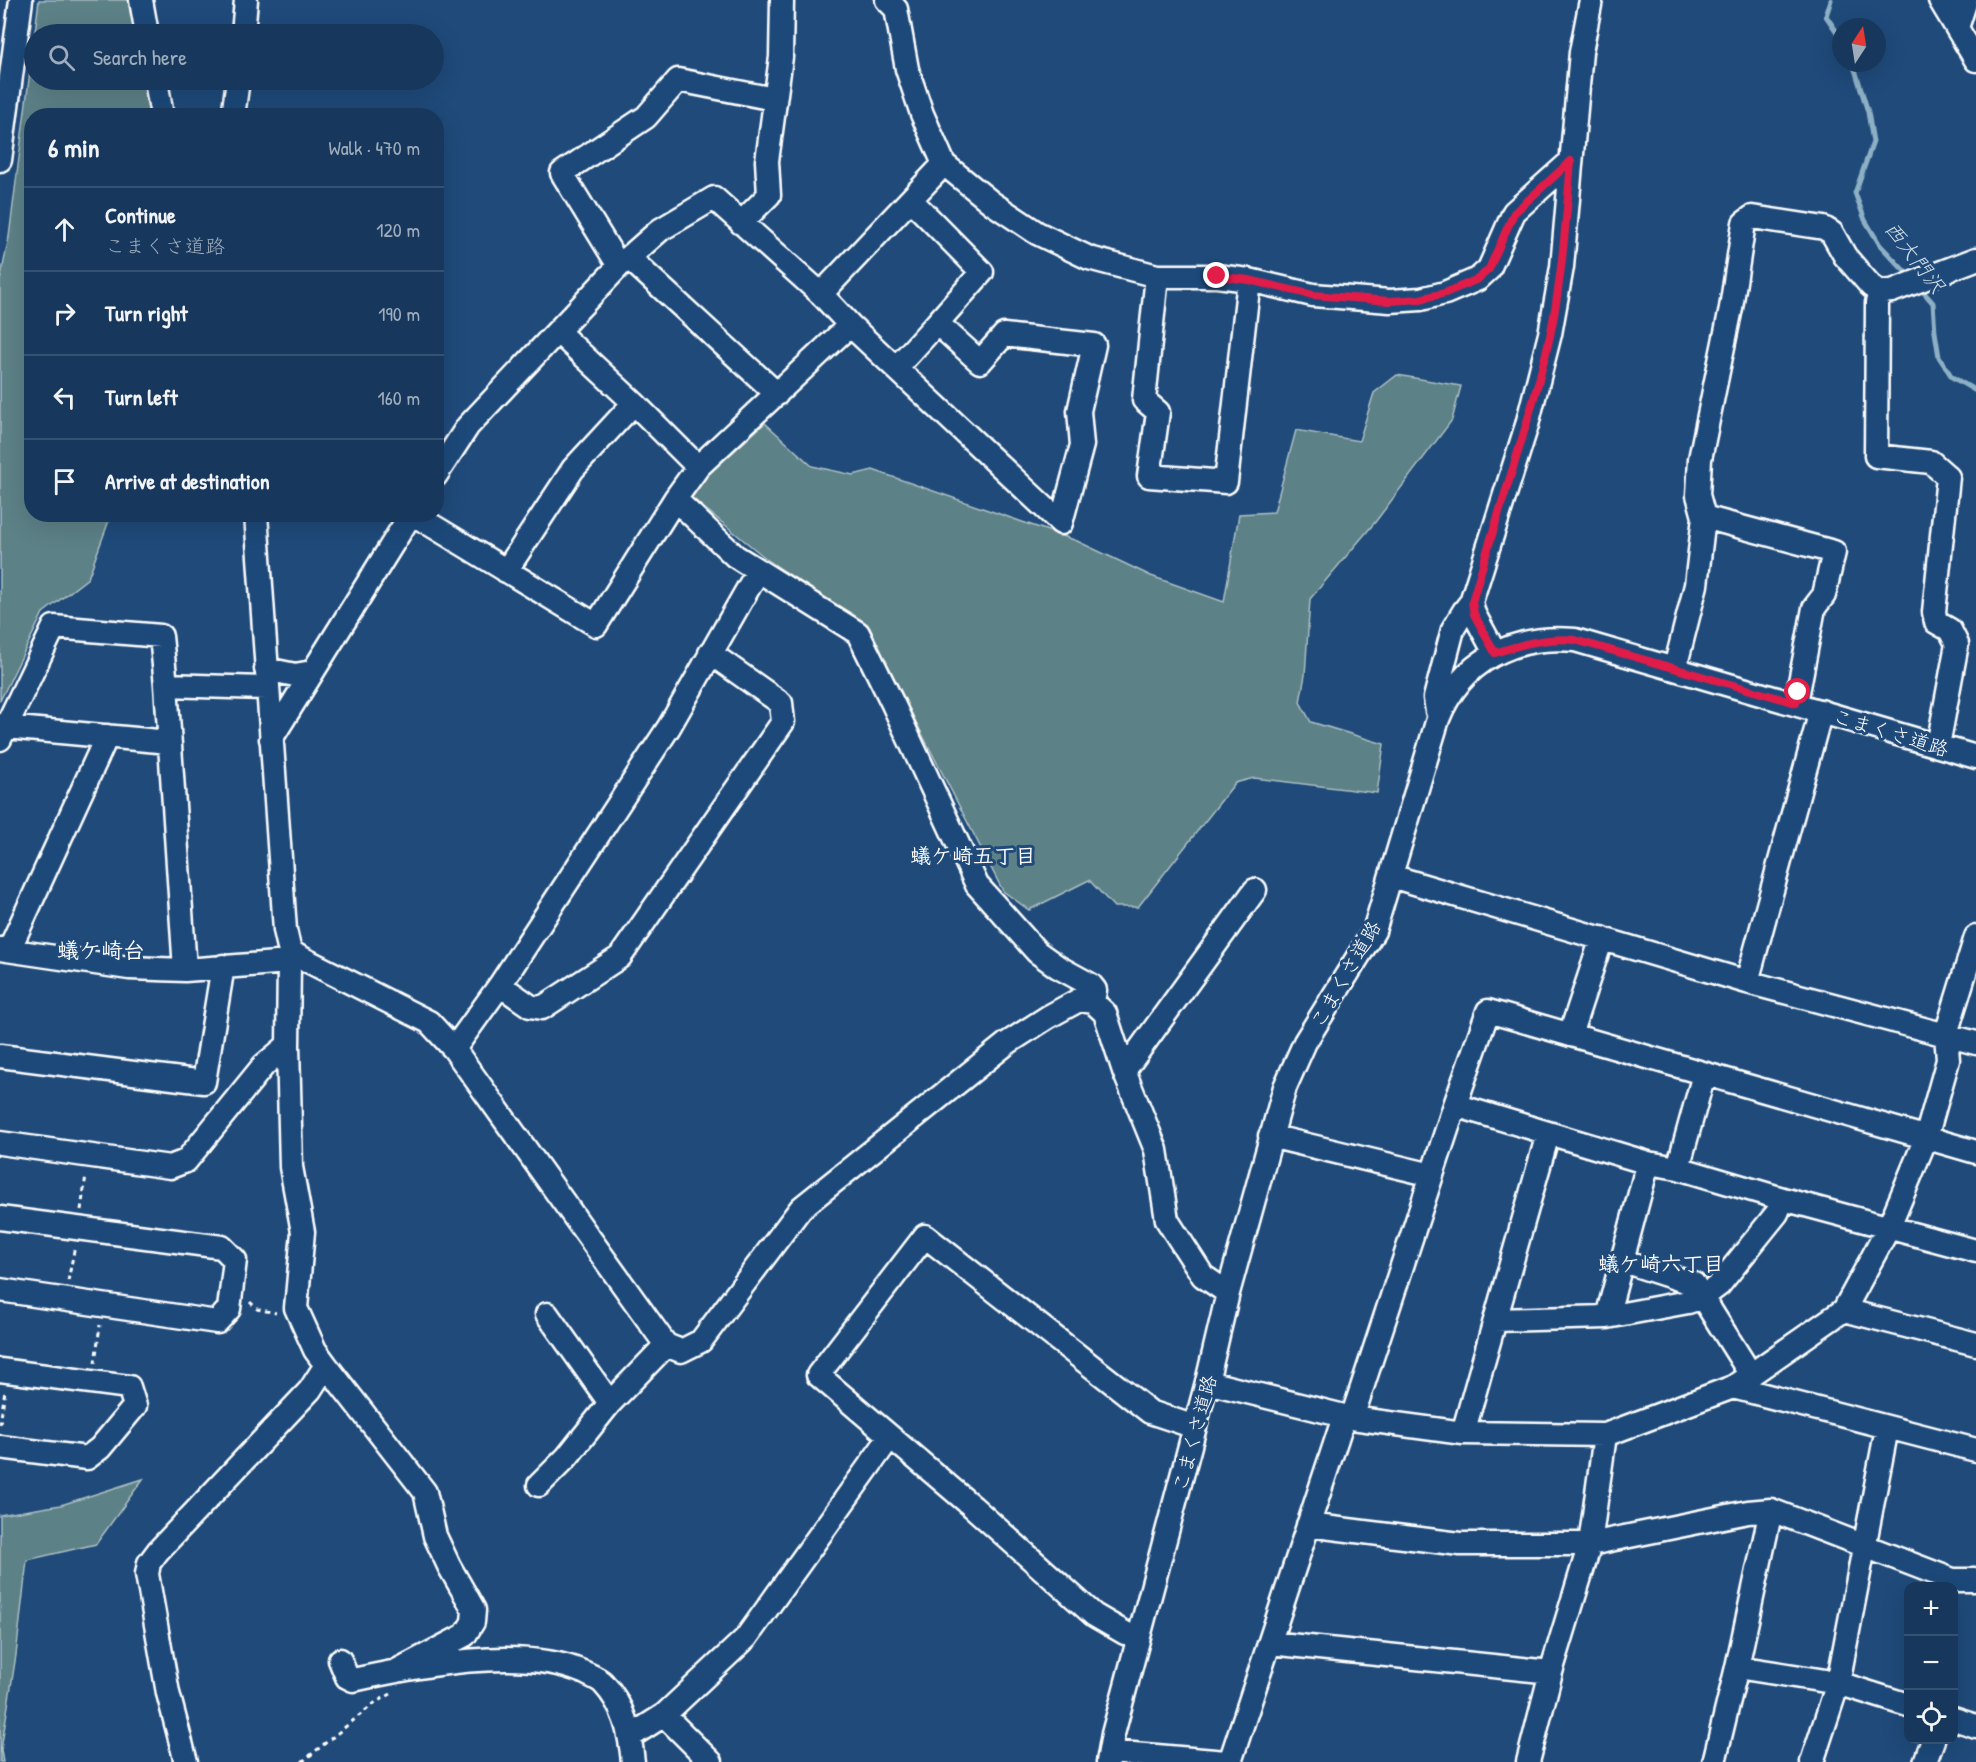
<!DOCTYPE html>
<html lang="en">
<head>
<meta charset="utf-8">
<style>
	body { margin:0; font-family:"Patrick Hand","Klee One",sans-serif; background:#203f62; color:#f1f3f6 }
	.controls { position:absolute; right:18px; bottom:18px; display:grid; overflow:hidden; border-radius:12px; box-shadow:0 6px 24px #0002 }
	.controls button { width:54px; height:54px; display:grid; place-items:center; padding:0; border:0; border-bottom:2px solid #365272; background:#17385c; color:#f1f3f6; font:30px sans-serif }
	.compass { position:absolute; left:1832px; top:18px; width:54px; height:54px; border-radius:50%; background:#17385c; box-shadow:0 6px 24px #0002; rotate:12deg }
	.stop { position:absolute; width:18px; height:18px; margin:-14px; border:4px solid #e11d48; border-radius:50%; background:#fff }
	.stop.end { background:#e11d48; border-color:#fff; box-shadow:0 2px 6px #0008 }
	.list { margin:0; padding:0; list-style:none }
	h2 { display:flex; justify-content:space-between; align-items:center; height:78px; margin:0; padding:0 24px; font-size:26px }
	h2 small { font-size:20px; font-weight:400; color:#9eacbb }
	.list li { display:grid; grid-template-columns:39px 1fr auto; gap:18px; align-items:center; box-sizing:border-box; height:84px; padding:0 24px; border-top:2px solid #365272 }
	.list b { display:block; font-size:22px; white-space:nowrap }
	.list p { margin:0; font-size:20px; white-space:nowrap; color:#9eacbb }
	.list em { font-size:20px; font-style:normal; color:#9eacbb }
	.icon { flex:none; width:33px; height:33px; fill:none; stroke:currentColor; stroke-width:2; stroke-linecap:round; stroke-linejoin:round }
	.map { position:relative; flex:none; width:1976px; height:1762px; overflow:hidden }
	.search { position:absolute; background:#17385c; box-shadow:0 6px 24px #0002; left:24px; top:24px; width:420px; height:66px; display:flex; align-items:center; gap:15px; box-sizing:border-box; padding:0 21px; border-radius:33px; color:#9eacbb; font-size:22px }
	.panel { position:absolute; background:#17385c; box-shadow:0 6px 24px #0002; left:24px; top:108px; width:420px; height:414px; border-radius:24px }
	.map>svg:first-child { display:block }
	.green { fill:#5c8187; stroke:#aec0c3; stroke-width:1.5 }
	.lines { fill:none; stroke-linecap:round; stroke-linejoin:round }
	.stream { stroke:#8eb0c5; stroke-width:5 }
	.minor-casing { stroke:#fff; stroke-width:27 }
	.path { stroke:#fff; stroke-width:3; stroke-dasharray:4.5 4.5; stroke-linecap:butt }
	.minor { stroke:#1f4a7a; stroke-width:22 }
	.route { stroke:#e11d48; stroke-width:8 }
	.labels { text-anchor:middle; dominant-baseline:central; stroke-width:6; stroke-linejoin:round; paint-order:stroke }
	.street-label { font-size:20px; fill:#fff; stroke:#1f4a7a }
	.water-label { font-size:21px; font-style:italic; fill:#d0dee7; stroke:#1f4a7a }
	.neighbourhood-label { font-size:21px; font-weight:bold; fill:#fff; stroke:#1f4a7a }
	.quarter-label { font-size:22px; font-weight:bold; fill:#fff; stroke:#1f4a7a }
</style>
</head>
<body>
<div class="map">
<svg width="1976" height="1762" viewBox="0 0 1976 1762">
	<rect width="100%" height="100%" fill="#1f4a7a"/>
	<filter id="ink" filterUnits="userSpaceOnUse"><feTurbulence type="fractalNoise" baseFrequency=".0167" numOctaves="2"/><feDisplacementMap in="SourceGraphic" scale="12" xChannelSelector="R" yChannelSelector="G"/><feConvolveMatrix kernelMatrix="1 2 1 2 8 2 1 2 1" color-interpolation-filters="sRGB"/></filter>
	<g filter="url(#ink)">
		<!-- green -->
		<path class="green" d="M39,0H128L135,34H34V80H143L150,115L32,116V514L111,515L88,578L43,613L0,701V281L9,237Z
			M1397,375L1461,386L1452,420L1376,521L1310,599L1305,675L1300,702L1311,722L1384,744L1377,793L1254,778L1235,783L1138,907H1114L1089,880L1029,910L1003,891L868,629L768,560L687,494L765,423L812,466L853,475L873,470L1077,541L1151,576L1224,602L1239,514L1274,512L1296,430L1359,441L1374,393Z
			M143,1479L96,1544L27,1560L16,1655L1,1750L3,1762H0V1515L61,1505Z"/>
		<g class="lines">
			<!-- stream -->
			<path class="stream" d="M1831,0L1826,16L1841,38
				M1853,63L1868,112L1873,142L1855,193L1865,220L1880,245L1910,277
				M1918,286L1933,303L1935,332L1939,357L1952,377L1976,391"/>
			<defs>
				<path id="minor" d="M141,0L147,34
					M887,0L896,9L907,69L922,114L944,164L992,203L1037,233L1089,258L1157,276H1217L1249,280L1313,295L1390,301L1421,299L1445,293L1478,279L1489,269L1514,212L1571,161
					M1940,0L1976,60
					M1957,28L1966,0
					M243,34L246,0
					M156,80L162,116
					M233,116L238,80
					M0,160L21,0
					M741,223L769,195L767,161L781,57L782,0
					M629,258L777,394
					M619,266L562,173L646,117L678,80L774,99
					M1157,276L1144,400L1158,412L1149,476L1226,482L1249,280
					M1880,292L1877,303L1876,456L1931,462L1948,477L1934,612L1936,622L1950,630L1957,644L1938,746
					M821,294L944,164
					M558,332L634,403L698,467
					M896,368L937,323
					M436,475L468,426L619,266L660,230L714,198L821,294L850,325L1061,523L1082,445L1079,411L1094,345L1004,335L980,362L937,323L982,272L911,200
					M675,499L735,556L858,633L893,704L977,885L1037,952L1058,967L1091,985L1095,990L1093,1002
					M256,514L285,930L290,952L429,1022L454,1049L666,1345L681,1351L701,1341L801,1208L1006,1044L1048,1017L1079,1000L1093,1002L1105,1013L1124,1071L1156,1150L1167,1220L1203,1276L1228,1293
					M413,514L596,625L675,499L698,467L850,325
					M1704,517L1834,552L1824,595L1814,608L1796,703
					M506,571L573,469L634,403
					M1471,602L1474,614L1495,653
					M1675,668L1696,585L1704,517L1698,495L1700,459L1731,308L1744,223L1752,217L1824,228L1832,233L1845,256L1871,286L1880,292L1892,291L1976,259
					M266,669L295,675L312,672
					M1437,711L1435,698L1453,629L1464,611L1471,602L1527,425L1550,334L1562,267L1581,52L1591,0
					M6,727L169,742
					M0,739L54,627L161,636L166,685
					M271,739L411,514
					M1391,876L1747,982L1976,1043
					M0,949L129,968L185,970L289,962
					M9,950L107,736
					M295,954L289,962L288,1045L291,1167L303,1232L296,1308L315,1350L326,1365L425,1492L435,1536L449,1566L474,1610L473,1622L465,1635L398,1670
					M185,970L166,685L267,688
					M1747,982L1821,711
					M500,985L530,1006L542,1008L620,957L783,722L781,703L710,653
					M1570,1035L1602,938
					M454,1049L500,985L669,727L758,571
					M0,1056L204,1082L223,966
					M1124,1071L1255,890
					M1455,1105L1648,1163L1678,1168L1783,1199L1976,1251
					M1270,1136L1432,1175
					M0,1143L170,1167L186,1161L264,1065L288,1045
					M1678,1168L1704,1074
					M0,1218L222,1247L235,1260L229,1309L217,1322L0,1290
					M1623,1261L1694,1284L1751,1375
					M1844,1310L1976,1344
					M547,1314L610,1403
					M1607,1317L1648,1163
					M1495,1320L1607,1317L1688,1302L1703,1297L1719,1285L1777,1213L1783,1199
					M0,1370L129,1387L135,1406L100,1448L87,1458L0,1447
					M1207,1382L1352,1418L1463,1433L1605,1435L1733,1387L1844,1310L1889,1227L1926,1138L1948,1060L1946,1034L1976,937
					M1733,1387L1976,1450
					M1352,1418L1455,1105L1488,1011L1976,1152
					M1463,1433L1548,1134
					M539,1485L567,1457L610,1403L666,1345
					M1308,1525L1460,1544H1590L1748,1512L1771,1510L1953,1580H1976
					M1125,1633L1094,1615L973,1507L818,1375L925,1236L1150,1412L1195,1427
					M1270,1643L1551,1672
					M340,1660L347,1677L353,1680C417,1666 522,1645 583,1672C589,1675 598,1678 603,1683C624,1705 630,1732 633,1762
					M1737,1667L1838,1683L1908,1705
					M664,1715L711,1762
					M1954,1719L1976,1726
					M631,1736L664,1715L746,1638L890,1437
					M1110,1752L1226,1762
					M186,1762L168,1693L147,1574L149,1563L158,1551L310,1390L326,1365
					M1108,1762L1113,1734L1207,1382L1228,1293L1285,1087L1305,1042L1374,931L1438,719C1461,661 1514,634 1575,640L1976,757
					M1230,1762L1344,1417
					M1528,1762L1551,1672L1590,1544L1605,1435
					M1714,1762L1737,1667L1771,1510
					M1812,1762L1838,1683L1887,1428
					M1925,1762L1933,1740"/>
			</defs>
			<!-- minor casing -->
			<use href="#minor" class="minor-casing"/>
			<!-- path -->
			<path class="path" d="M81,1210L86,1175
				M68,1281L75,1246
				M250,1302L257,1309L276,1313
				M95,1363L100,1325
				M0,1424L5,1391
				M302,1762L376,1702L391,1694"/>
			<!-- minor -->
			<use href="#minor" class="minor"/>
		</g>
	</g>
	<g class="lines" filter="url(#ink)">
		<!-- route -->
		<path class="route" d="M1217,276L1249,280L1313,295L1390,301L1420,299L1445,293L1478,279L1489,269L1514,213L1571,161C1566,219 1562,279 1550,336C1529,427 1497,513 1472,602L1474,614L1495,653C1522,644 1546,637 1575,640L1796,703L1798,692"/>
	</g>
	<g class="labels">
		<!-- street labels -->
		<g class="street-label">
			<text transform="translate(1891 732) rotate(17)">こまくさ道路</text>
			<text transform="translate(1345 974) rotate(-60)">こまくさ道路</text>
			<text transform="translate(1194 1433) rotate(-75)">こまくさ道路</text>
		</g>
		<!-- water labels -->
		<g class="water-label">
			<text transform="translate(1915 257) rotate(52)">西大門沢</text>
		</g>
		<!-- neighbourhood labels -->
		<g class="neighbourhood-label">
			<text x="973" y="855">蟻ケ崎五丁目</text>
			<text x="1661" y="1263">蟻ケ崎六丁目</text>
		</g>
		<!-- quarter labels -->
		<g class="quarter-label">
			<text x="101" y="950">蟻ケ崎台</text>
		</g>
	</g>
</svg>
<div class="controls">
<button>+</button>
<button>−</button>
<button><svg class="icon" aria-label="locate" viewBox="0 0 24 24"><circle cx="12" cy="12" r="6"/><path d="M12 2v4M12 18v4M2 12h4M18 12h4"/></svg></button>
</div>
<svg class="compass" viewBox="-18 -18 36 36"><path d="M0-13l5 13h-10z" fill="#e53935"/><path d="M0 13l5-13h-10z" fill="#9eacbb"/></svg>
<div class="stop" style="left:1798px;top:692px"></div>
<div class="stop end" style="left:1217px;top:276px"></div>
<div class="search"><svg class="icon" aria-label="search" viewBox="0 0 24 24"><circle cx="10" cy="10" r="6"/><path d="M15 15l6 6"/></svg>Search here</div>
<section class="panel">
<h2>6 min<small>Walk · 470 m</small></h2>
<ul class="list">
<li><svg class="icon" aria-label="ahead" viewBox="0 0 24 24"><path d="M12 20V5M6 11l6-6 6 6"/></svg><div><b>Continue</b><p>こまくさ道路</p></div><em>120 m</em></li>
<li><svg class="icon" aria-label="right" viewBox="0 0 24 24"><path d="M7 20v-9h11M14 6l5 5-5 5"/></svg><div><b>Turn right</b></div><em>190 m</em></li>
<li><svg class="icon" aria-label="left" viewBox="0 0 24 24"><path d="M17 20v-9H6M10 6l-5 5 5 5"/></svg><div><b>Turn left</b></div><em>160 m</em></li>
<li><svg class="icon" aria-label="arrive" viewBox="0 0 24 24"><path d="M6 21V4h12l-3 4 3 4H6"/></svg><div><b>Arrive at destination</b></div></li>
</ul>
</section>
</div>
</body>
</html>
